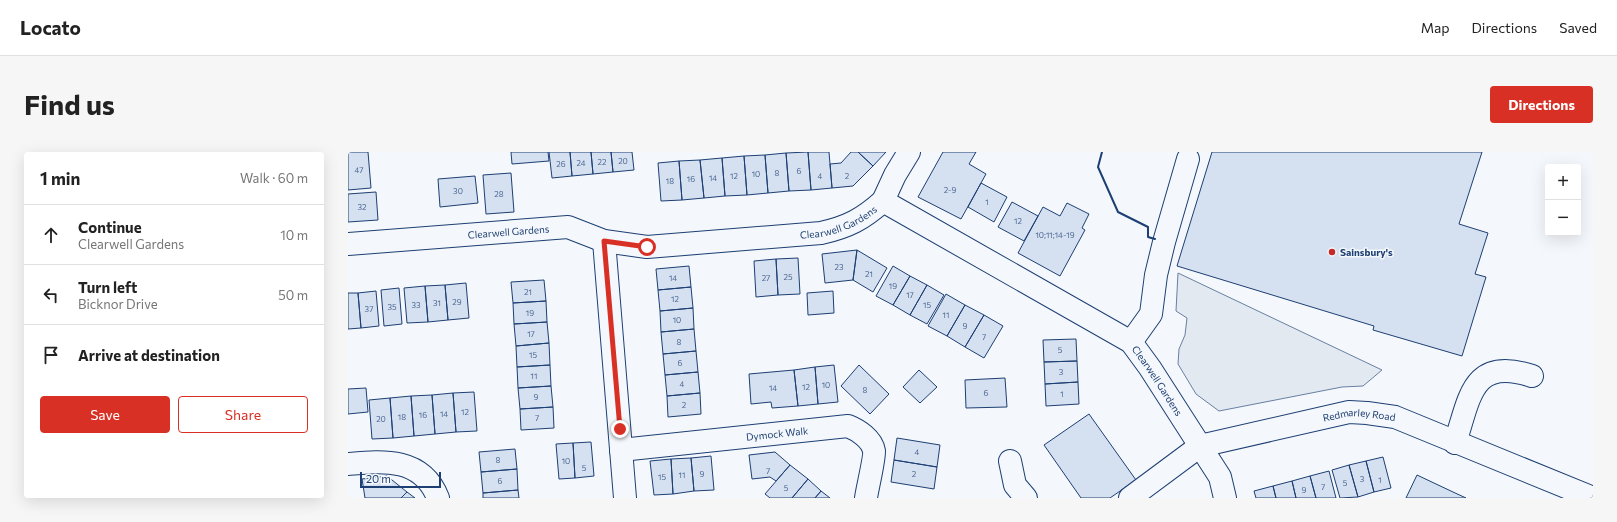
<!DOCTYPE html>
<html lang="en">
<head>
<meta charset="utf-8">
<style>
	body { margin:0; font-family:Commissioner,sans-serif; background:#f6f6f6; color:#222 }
	.controls { position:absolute; right:12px; top:12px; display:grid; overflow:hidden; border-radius:4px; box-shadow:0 4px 16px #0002 }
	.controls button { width:36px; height:36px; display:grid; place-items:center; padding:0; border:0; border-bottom:1px solid #e0e0e0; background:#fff; color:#222; font:20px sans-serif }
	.scale { position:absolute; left:12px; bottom:10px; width:81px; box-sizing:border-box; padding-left:4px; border:2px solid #1d3f73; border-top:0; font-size:11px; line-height:14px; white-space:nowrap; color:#1d3f73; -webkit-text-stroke:3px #f4f7fb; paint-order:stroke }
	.stop { position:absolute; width:12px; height:12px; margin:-9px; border:3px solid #d93025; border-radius:50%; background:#fff }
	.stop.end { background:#d93025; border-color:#fff; box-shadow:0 1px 4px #0008 }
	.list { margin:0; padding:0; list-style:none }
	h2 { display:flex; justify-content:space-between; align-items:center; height:52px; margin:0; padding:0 16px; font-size:17px }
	h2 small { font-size:13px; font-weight:400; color:#767676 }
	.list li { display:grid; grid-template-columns:26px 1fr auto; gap:12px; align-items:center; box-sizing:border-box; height:60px; padding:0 16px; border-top:1px solid #e0e0e0 }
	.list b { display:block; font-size:15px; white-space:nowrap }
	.list p { margin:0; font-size:13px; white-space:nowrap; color:#767676 }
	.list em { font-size:13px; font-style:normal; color:#767676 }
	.actions { display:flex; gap:8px; padding:12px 16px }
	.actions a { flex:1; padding:9px 0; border:1px solid #d93025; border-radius:4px; text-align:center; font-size:14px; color:#d93025 }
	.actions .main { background:#d93025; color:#fff }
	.icon { flex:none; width:22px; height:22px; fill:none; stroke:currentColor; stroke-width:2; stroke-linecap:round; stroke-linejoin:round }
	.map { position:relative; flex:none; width:1245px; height:346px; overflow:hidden; border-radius:4px }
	header { display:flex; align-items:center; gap:24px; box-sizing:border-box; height:56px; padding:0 20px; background:#fff; border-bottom:1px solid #e0e0e0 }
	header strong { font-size:19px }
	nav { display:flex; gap:22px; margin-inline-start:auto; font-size:14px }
	.intro { display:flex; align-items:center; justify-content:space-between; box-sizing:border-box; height:96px; padding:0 24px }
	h1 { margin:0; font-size:28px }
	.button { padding:10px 18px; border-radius:4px; background:#d93025; color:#fff; font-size:14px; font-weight:700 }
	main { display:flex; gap:24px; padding:0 24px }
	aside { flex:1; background:#fff; border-radius:4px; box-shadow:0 4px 16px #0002 }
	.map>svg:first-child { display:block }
	.green { fill:#e3e9f0; stroke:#687fa3 }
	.building { fill:#d5e0f0; stroke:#1d3f73 }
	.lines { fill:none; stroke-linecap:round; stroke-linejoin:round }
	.minor-casing { stroke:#1d3f73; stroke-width:24 }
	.minor { stroke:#f4f7fb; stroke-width:22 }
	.wall { stroke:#1d3f73; stroke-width:2 }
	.route { stroke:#d93025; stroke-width:5 }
	.poi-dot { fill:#c62828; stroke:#f4f7fb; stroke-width:1.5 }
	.labels { text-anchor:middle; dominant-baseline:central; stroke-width:3; stroke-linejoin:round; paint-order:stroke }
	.number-label { font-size:8px; fill:#4b6792 }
	.street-label { font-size:10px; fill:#1d3f73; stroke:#f4f7fb }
	.poi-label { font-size:10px; font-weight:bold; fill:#1d3f73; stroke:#f4f7fb; text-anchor:start }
</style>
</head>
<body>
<header>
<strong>Locato</strong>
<nav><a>Map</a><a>Directions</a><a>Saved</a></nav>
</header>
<div class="intro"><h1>Find us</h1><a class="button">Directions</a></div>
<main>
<aside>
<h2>1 min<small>Walk · 60 m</small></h2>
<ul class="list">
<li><svg class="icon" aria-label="ahead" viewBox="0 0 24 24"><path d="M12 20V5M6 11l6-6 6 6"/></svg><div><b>Continue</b><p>Clearwell Gardens</p></div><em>10 m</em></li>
<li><svg class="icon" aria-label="left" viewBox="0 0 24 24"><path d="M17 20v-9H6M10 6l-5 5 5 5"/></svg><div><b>Turn left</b><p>Bicknor Drive</p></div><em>50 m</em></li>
<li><svg class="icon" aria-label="arrive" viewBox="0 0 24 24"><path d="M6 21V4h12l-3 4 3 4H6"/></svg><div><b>Arrive at destination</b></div></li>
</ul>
<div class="actions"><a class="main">Save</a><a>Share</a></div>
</aside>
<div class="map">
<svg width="1245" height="346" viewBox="0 0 1245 346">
	<rect width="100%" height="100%" fill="#f4f7fb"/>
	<!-- green -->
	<path class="green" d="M830,121L1034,218L1015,234L994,235L871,259L848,242L830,212L831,197L837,183L839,166L828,159Z"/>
	<!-- building -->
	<path class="building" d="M0,0H20L23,36L0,38Z
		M163,0H200L201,9L164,12Z
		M201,0H222L224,24L204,26Z
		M222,0H243L245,22L224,24Z
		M243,0H263L265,20L245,22Z
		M263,0H284L286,18L265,20Z
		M460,0L463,38L441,39L438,1Z
		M460,0H481L484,36L463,38Z
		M503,0H510L525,14L505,34L484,36L482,12L493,11Z
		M510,0H538L525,14Z
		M595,0H628L621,12L638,22L613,67L570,45Z
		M864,0H1134L1111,72L1140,81L1127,122L1138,125L1114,204L1025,178L1026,174L829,114Z
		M438,1L441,39L420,41L417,3Z
		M417,3L420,41L399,43L396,4Z
		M396,4L399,43L377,44L374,6Z
		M374,6L377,44L356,46L352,8Z
		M352,8L356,46L334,48L331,9Z
		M331,9L334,48L313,49L310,11Z
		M163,21L166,60L138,62L135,23Z
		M127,24L130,51L92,55L90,27Z
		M633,31L659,45L646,70L620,55Z
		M28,40L30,68L0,70V42Z
		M664,50L690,64L676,89L650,75Z
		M719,51L741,62L734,76L737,78L712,124L670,101L695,55L712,64Z
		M509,98L539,116L525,140L505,128Z
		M509,98L505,128L477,131L474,102Z
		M450,106L452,142L430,143L428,107Z
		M428,107L430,143L408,145L406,109Z
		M341,114L343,135L310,138L308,117Z
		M545,114L562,124L545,153L528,144Z
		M562,124L579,133L562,163L545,153Z
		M196,128L198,149L165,151L163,130Z
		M118,131L121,166L100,168L97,133Z
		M97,133L100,168L80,170L77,134Z
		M579,133L596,143L579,172L562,163Z
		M77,134L80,170L59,171L56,136Z
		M343,135L345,156L312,159L310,138Z
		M51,136L54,172L36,174L33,138Z
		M28,139L31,174L13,176L10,141Z
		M485,139L486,161L460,163L459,141Z
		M0,141H10L13,176L0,177Z
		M598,142L617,153L599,184L580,174Z
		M198,149L199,170L166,172L165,151Z
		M617,153L636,163L617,195L599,184Z
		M345,156L346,177L313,180L312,159Z
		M636,163L655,174L636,206L617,195Z
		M199,170L201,191L168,194L166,172Z
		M346,177L348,199L315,202L313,180Z
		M728,187L729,209L696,210L695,188Z
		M201,191L202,213L169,215L168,194Z
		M348,199L350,220L317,223L315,202Z
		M729,209L730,230L697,232L696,210Z
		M202,213L203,234L170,236L169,215Z
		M486,213L490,250L470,252L467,215Z
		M511,213L541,242L522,262L493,234Z
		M467,215L470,252L450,254L446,218Z
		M446,218L450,254L424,256L423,250L403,252L401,222Z
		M571,218L589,235L572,251L555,235Z
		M350,220L352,241L319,244L317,223Z
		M657,226L659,255L618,256L617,228Z
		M730,230L731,252L698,254L697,232Z
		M203,234L205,255L172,257L170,236Z
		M18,236L20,260L0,262V237Z
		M126,240L129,279L108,280L105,241Z
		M105,241L108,280L87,282L84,243Z
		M352,241L353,262L320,265L319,244Z
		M84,243L87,282L66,284L63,244Z
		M63,244L66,284L45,286L42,246Z
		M42,246L45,286L24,287L21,248Z
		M205,255L206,276L173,278L172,257Z
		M741,262L788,328L762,346H733L696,293Z
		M549,286L592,293L589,315L546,308Z
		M243,290L246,324L227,326L225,291Z
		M225,291L227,326L211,327L208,292Z
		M167,297L169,317L133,320L131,300Z
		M427,300L442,313L428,329L422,325L404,327L401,303Z
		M363,304L366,338L346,339L343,306Z
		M1035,305L1043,336L1026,340L1018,309Z
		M343,306L346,339L325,342L323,307Z
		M323,307L325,342L306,343L302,309Z
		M546,308L589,315L586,337L543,330Z
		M1018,309L1026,340L1010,345L1001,313Z
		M442,313L460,327L444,346H422L417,342Z
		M1001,313L1010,345L992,346L984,318Z
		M169,317L170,338L135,341L133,320Z
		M981,319L988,346H968L962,324Z
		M1069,323L1105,340L1118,346H1058Z
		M39,324L59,340L53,346H17L14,327Z
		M962,324L968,346H948L944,329Z
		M460,327L473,339L467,346H444Z
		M944,329L948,346H928L925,334Z
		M925,334L928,346H908L906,339Z
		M170,338L171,346H135V341Z
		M473,339L482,346H467Z
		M59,340L67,346H53Z"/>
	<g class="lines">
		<defs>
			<g id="minor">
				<path d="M535,49L547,23L561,0"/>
				<path d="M256,89L277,346"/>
				<path id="s1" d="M0,92L220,75L256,89L299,95L473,81C500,75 515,67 535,49L783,190L802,216L872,325L877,346"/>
				<path d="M783,190L803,162L808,123L816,90L840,7"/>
				<path d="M1107,291C1122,245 1124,204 1184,224"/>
				<path id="s2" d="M273,298L500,274C510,278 524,287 526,299C527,305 519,338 518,346"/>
				<path d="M662,309L667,333L678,346"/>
				<path d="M0,312C35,309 74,305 90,346"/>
				<path id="s3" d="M782,346L852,294L1001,260L1019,261L1047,265L1245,346"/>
			</g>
		</defs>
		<!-- minor casing -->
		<use href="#minor" class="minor-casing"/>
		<!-- minor -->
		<use href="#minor" class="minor"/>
		<!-- wall -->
		<path class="wall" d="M754,0L750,15L770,60L800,75V85L807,87"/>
	</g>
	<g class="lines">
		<!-- route -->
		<path class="route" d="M272,277L256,89L299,95"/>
	</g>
	<!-- markers -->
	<circle class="poi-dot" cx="984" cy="100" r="4"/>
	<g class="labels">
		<!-- number labels -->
		<g class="number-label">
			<text x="275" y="9">20</text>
			<text x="254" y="10">22</text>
			<text x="233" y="11">24</text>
			<text x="213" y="12">26</text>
			<text x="11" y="18">47</text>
			<text x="451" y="19">6</text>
			<text x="429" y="21">8</text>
			<text x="408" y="22">10</text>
			<text x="386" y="24">12</text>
			<text x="472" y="24">4</text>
			<text x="499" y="24">2</text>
			<text x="365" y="26">14</text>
			<text x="343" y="27">16</text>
			<text x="322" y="29">18</text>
			<text x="602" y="38">2-9</text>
			<text x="110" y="39">30</text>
			<text x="151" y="42">28</text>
			<text x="639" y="50">1</text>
			<text x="14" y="55">32</text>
			<text x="670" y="69">12</text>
			<text x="707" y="83">10;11;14-19</text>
			<text x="491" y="115">23</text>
			<text x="521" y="122">21</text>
			<text x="440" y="125">25</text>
			<text x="325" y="126">14</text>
			<text x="418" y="126">27</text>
			<text x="545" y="134">19</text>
			<text x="180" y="140">21</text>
			<text x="562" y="143">17</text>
			<text x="327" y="147">12</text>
			<text x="109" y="150">29</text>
			<text x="89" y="151">31</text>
			<text x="68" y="153">33</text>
			<text x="579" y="153">15</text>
			<text x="44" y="155">35</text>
			<text x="21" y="157">37</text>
			<text x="182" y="161">19</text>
			<text x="598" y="163">11</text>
			<text x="329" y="168">10</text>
			<text x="617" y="174">9</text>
			<text x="183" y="182">17</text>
			<text x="636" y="185">7</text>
			<text x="331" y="190">8</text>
			<text x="712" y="198">5</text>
			<text x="185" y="203">15</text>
			<text x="332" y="211">6</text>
			<text x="713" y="220">3</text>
			<text x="186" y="224">11</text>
			<text x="334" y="232">4</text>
			<text x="478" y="233">10</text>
			<text x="458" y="235">12</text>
			<text x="425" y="236">14</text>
			<text x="517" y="238">8</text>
			<text x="638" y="241">6</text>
			<text x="714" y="242">1</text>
			<text x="188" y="245">9</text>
			<text x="336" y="253">2</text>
			<text x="117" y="260">12</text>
			<text x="96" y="262">14</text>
			<text x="75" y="263">16</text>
			<text x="54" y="265">18</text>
			<text x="189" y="266">7</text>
			<text x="33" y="267">20</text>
			<text x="569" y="300">4</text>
			<text x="150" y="308">8</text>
			<text x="218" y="309">10</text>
			<text x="236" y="316">5</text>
			<text x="420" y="319">7</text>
			<text x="354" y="322">9</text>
			<text x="566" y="322">2</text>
			<text x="334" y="323">11</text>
			<text x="314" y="325">15</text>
			<text x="1014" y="327">3</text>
			<text x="1032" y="328">1</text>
			<text x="152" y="329">6</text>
			<text x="997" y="331">5</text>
			<text x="975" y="335">7</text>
			<text x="438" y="336">5</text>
			<text x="956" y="338">9</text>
		</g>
		<!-- street labels -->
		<g class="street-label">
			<text stroke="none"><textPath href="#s1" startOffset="497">Clearwell Gardens</textPath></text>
			<text stroke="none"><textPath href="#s1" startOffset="161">Clearwell Gardens</textPath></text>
			<text stroke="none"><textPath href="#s1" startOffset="880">Clearwell Gardens</textPath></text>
			<text stroke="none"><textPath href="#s3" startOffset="250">Redmarley Road</textPath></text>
			<text stroke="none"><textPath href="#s2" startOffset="157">Dymock Walk</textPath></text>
		</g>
		<!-- poi labels -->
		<g class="poi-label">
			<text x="992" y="100">Sainsbury's</text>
		</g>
	</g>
</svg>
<div class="controls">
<button>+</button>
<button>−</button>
</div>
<div class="scale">20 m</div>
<div class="stop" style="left:299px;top:95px"></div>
<div class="stop end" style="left:272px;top:277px"></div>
</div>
</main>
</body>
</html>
